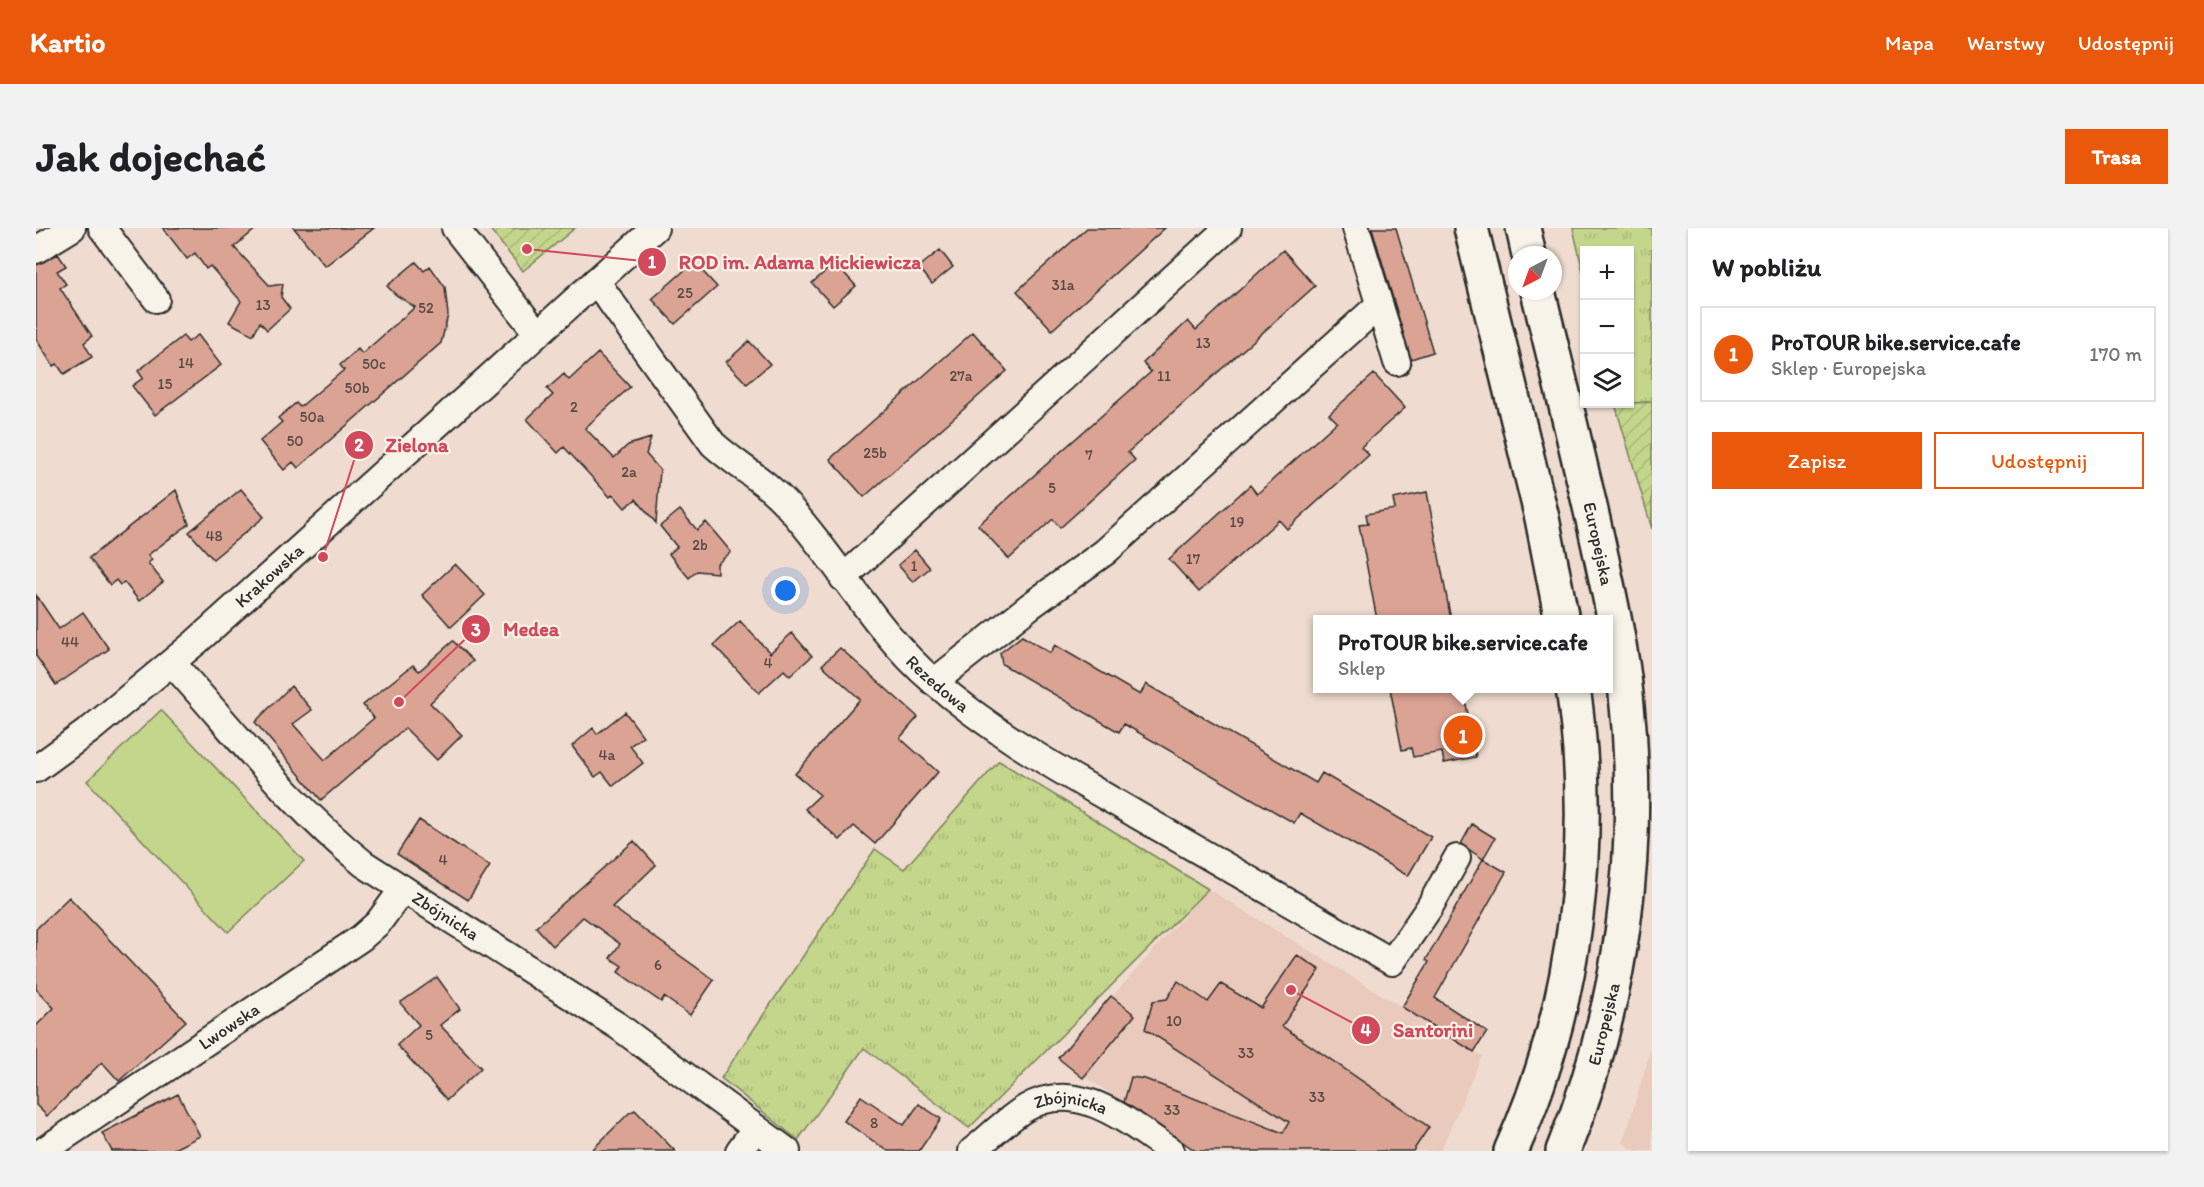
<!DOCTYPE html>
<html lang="pl">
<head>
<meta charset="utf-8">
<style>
	body { margin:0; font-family:Itim,sans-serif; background:#f2f2f2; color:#202124 }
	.controls { position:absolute; right:18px; top:18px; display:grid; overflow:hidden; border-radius:0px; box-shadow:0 2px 4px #0004 }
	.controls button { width:54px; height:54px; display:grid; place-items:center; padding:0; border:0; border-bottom:2px solid #e0e0e0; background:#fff; color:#202124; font:30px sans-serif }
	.compass { position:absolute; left:1472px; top:18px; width:54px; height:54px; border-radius:50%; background:#fff; box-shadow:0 2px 4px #0004; rotate:221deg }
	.you { position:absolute; left:750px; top:363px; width:21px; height:21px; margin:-15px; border:4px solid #fff; border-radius:50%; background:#1a73e8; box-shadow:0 0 0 9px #1a73e833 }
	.badge { display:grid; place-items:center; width:39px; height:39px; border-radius:50%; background:#ea580c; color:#fff; font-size:20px; font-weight:700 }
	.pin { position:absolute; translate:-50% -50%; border:3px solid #fff; box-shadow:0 2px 6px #0006 }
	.popup { position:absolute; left:1277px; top:387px; width:300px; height:78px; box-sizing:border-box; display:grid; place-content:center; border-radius:0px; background:#fff; filter:drop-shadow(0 2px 4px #0005); font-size:20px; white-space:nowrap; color:#757577 }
	.popup b { font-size:22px; color:#202124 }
	.popup::after { content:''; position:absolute; left:50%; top:100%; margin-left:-12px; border:12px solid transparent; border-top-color:#fff }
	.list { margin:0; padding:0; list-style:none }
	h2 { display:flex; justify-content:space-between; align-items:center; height:78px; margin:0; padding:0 24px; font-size:26px }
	h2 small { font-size:20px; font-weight:400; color:#757577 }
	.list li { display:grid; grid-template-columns:39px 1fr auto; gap:18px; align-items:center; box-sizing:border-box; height:96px; margin:0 12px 12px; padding:0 12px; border:2px solid #e0e0e0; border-radius:0px }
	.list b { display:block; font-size:22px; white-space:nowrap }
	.list p { margin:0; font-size:20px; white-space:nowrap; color:#757577 }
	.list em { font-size:20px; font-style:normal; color:#757577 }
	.actions { display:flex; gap:12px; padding:18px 24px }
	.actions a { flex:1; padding:14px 0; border:2px solid #ea580c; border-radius:0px; text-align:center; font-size:21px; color:#ea580c }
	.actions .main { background:#ea580c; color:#fff }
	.icon { flex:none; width:33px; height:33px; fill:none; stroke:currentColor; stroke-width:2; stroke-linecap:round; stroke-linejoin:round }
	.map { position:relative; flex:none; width:1616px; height:923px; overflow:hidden; border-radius:0px }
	header { display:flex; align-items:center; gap:36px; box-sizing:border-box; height:84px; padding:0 30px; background:#ea580c; color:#fff }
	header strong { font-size:28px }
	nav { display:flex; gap:33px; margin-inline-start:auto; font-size:21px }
	.intro { display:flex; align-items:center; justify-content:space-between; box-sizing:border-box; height:144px; padding:0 36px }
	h1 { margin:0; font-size:42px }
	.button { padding:15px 27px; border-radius:0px; background:#ea580c; color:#fff; font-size:21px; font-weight:700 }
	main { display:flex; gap:36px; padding:0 36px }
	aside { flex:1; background:#fff; border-radius:0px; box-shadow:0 2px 4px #0004 }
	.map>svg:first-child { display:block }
	.built { fill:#e9cabd }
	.grass { fill:url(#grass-tufts); stroke:#78805b; stroke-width:1.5 }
	.garden { fill:url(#garden-furrows); stroke:#78805b; stroke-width:1.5 }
	.pitch { fill:#c4d68b; stroke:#78805b; stroke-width:1.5 }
	.building { fill:#dba394; stroke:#2b2b2b; stroke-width:1.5 }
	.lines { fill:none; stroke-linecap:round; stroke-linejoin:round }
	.street-casing { stroke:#2b2b2b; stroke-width:30 }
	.secondary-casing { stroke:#2b2b2b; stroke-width:38 }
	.street { stroke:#f7f3e8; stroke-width:26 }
	.secondary { stroke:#f7f3e8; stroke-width:33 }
	.labels { text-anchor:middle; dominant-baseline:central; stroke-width:4.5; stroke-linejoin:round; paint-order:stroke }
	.number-label { font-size:15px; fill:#574945 }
	.street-label { font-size:18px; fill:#2b2b2b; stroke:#f7f3e8 }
	.leader { fill:none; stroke:#d1495b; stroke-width:2 }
	.callout-dot { fill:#d1495b; stroke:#f7f3e8; stroke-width:2 }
	.mark-label { font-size:18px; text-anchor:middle; font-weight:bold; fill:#fff }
	.callout-label { font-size:20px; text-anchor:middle; font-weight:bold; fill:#d1495b; stroke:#f7f3e8; stroke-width:4.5; stroke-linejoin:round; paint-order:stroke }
</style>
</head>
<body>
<header>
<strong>Kartio</strong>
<nav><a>Mapa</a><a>Warstwy</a><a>Udostępnij</a></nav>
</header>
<div class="intro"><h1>Jak dojechać</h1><a class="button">Trasa</a></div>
<main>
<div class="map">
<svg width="1616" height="923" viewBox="0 0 1616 923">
	<defs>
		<pattern id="grass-tufts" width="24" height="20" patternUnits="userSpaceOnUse" patternTransform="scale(1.5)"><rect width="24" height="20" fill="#c4d68b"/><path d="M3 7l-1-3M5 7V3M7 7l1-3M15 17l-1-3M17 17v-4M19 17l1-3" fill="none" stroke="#a9b878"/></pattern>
		<pattern id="garden-furrows" width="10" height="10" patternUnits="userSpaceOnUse" patternTransform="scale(1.5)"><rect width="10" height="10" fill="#c4d68b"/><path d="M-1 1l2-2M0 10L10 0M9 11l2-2" fill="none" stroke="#a9b878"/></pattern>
	</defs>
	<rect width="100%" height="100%" fill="#efdbcf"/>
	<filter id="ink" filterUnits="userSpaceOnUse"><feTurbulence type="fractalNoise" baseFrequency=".0167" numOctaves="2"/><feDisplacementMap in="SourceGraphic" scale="12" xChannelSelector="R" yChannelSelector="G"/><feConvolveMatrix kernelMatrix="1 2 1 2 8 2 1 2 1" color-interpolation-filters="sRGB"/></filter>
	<g filter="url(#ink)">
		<!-- built -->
		<path class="built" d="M1172,661L1446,828L1404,923H1159L1022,830Z
			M1616,818V923H1601L1587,915Z"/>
		<!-- grass -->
		<path class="grass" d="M1537,0H1616V174L1594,175V22H1548V48Z
			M963,533L1172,661L933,900L828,820L762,912L685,850L839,621L868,641Z"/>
		<!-- garden -->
		<path class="garden" d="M453,0H539L487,43Z
			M1616,174V301L1579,176Z"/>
		<!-- pitch -->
		<path class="pitch" d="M125,482L268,633L192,704L51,553Z"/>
		<!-- building -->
		<path class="building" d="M127,0H221L198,19L234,58L247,56L245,69L254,81L231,102L224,94L217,107L193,94L205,73L174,38L170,41L159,25L151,31Z
			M258,0H338L289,38Z
			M1051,0H1129L1016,102L981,63Z
			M1336,0H1360L1397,124L1375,131Z
			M904,22L917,39L896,56L883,39Z
			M1247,22L1279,58L1092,224L1099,232L1024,300L1017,291L973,331L942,297L1115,144L1107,135L1152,93L1160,102Z
			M22,26L30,38L21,43L30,56L24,60L56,108L48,115L56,129L28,146L21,136L17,138L0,111V37Z
			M380,34L388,43L394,38L409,59L412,87L405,115L262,240L257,234L248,242L224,213L246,194L242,190L260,175L264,179L308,142L304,137L322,121L326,126L379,79L360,67L351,58Z
			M658,34L681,59L639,96L616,71Z
			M799,35L820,58L797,78L776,55Z
			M937,104L971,143L828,269L794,231Z
			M162,107L185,137L119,187L96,158L107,150L102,143L147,108L152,114Z
			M713,113L734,136L711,156L690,134Z
			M562,125L594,159L549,200L578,230L592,217L615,210L610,226L624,242L620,295L600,271L589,280L577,266L574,269L528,219L522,225L491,191L517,167L511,161L528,146L533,152Z
			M1338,146L1369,180L1325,219L1333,227L1251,301L1243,292L1163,364L1133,331L1214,257L1221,266L1301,194L1293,186Z
			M205,261L228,289L177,331L153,304Z
			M140,262L153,296L112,327L116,332L112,335L127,354L103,373L88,354L84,357L80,352L74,357L53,330Z
			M1391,264L1415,392H1341L1323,297L1332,296L1330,286L1359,281L1357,271Z
			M644,282L661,302L670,294L695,324L681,336V345L661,343L653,350L633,326L641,319L624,298Z
			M879,322L894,340L877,354L862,337Z
			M419,336L449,367L415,399L386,367Z
			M0,367L23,401L47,384L73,421L20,457L0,428Z
			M704,393L734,425L756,405L776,428L754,448L748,442L723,465L678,417Z
			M986,408L1014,425L1019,417L1104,467L1110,456L1280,555L1286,545L1395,609L1372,648L1264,585L1258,595L1088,496L1083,504L966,436L964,425Z
			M417,413L437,433L394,475L426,507L401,532L369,500L285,572L219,494L255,458L276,482L257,496L289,532L338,490L327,477L377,437L383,443Z
			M804,420L882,489L864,510L902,544L839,616L818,598L804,612L769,581L784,567L759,546L824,471L786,437Z
			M1354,460H1427L1440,529L1408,535L1406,524L1377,529L1375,520L1366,522Z
			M589,484L607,508L594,518L607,535L577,558L566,544L559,549L536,518L557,500L561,506Z
			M383,592L454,638L432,672L361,626Z
			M1436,596L1459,610L1447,631L1425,616Z
			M598,613L620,637L576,679L678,752L654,787L628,769L625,774L582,744L586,738L574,730L584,716L547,689L517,718L500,699Z
			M1447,631L1470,644L1399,770L1451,804L1438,824L1366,779L1393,734L1390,732Z
			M33,669L150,793L83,853L66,834L11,888L0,877V798L18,780L0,761V701Z
			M1261,727L1284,742L1246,798L1393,899L1377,923H1160L1088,874L1095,849L1109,851L1247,905L1253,894L1109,801L1117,773L1131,771L1142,753L1172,774L1185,756L1225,780Z
			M401,749L424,781L404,797L445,840L411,872L361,817L383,797L364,775Z
			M1075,768L1099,787L1047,850L1022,830Z
			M142,866L164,908L134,923H76L66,905Z
			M825,868L868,897L883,876L905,891L883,923H852L808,893Z
			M599,882L639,923H555L593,885Z"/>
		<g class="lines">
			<defs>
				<g id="street">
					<path d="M66,0L120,71"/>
					<path d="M419,0L501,105"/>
					<path d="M1320,0L1361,134"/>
					<path d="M0,22L36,0"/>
					<path id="s1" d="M560,53L677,216C704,240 728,251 753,279C804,336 839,403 897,453C959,507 1031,546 1101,587C1186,636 1271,685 1356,734L1393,680L1421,630"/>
					<path d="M807,350L1192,0"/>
					<path id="s2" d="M136,435C198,503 255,578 328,636L582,798L751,923"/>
					<path d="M898,454L994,378L1069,324L1343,77"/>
					<path id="s3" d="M0,541L55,501L160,414L619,0"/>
					<path id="s4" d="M7,923L325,710L342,695L367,661"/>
					<path d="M703,923L720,900"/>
					<path id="s5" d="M936,923C954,909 971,891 990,880C1042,849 1093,895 1135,923"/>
				</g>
				<g id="secondary">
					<path d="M1435,0L1506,290L1526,392"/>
					<path d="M1487,0L1493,27"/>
					<path id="s6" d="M1502,63C1523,150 1545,236 1564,323C1574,370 1585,418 1590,466C1607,622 1586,778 1527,923"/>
					<path d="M1475,923C1540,780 1560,615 1537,460"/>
				</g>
			</defs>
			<!-- street casing -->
			<use href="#street" class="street-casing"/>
			<!-- secondary casing -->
			<use href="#secondary" class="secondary-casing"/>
			<!-- street -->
			<use href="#street" class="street"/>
			<!-- secondary -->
			<use href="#secondary" class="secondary"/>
		</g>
	</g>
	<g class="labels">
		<!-- number labels -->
		<g class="number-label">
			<text x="1027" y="57">31a</text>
			<text x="649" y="65">25</text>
			<text x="227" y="77">13</text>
			<text x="390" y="80">52</text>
			<text x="1167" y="115">13</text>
			<text x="150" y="135">14</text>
			<text x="338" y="136">50c</text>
			<text x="925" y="148">27a</text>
			<text x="1128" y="148">11</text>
			<text x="129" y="156">15</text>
			<text x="321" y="160">50b</text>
			<text x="538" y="179">2</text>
			<text x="276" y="189">50a</text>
			<text x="259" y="213">50</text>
			<text x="839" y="225">25b</text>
			<text x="1053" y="227">7</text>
			<text x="593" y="244">2a</text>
			<text x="1016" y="260">5</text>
			<text x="1201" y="294">19</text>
			<text x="178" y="308">48</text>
			<text x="664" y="317">2b</text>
			<text x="1157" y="331">17</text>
			<text x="878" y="338">1</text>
			<text x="34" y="414">44</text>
			<text x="732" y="435">4</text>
			<text x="571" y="527">4a</text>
			<text x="407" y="632">4</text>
			<text x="622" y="737">6</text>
			<text x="1138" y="793">10</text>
			<text x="393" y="807">5</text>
			<text x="1210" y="825">33</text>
			<text x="1281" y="869">33</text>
			<text x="1136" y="882">33</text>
			<text x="838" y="895">8</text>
		</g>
		<!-- street labels -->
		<g class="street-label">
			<text stroke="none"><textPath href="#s6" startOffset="260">Europejska</textPath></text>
			<text stroke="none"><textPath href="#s3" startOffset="303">Krakowska</textPath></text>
			<text stroke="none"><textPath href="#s1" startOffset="531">Rezedowa</textPath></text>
			<text stroke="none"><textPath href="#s2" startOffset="375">Zbójnicka</textPath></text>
			<text transform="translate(1568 796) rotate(-76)">Europejska</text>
			<text stroke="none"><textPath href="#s4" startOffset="224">Lwowska</textPath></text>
			<text stroke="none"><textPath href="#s5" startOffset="116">Zbójnicka</textPath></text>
		</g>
	</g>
	<!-- callouts -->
	<path class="leader" d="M491 21L616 34M287 329L323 217M363 474L440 401M1255 762L1330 802"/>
	<g class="callout-dot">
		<circle cx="491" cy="21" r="6"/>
		<circle cx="287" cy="329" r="6"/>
		<circle cx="363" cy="474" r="6"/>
		<circle cx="1255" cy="762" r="6"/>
		<circle cx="616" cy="34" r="15"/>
		<circle cx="323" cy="217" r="15"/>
		<circle cx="440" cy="401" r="15"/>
		<circle cx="1330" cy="802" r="15"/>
	</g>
	<g class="mark-label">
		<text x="616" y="40">1</text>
		<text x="323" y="223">2</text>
		<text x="440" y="408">3</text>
		<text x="1330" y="808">4</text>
	</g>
	<g class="callout-label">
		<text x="764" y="41">ROD im. Adama Mickiewicza</text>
		<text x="381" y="224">Zielona</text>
		<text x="495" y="408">Medea</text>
		<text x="1397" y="809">Santorini</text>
	</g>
</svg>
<div class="controls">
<button>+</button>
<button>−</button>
<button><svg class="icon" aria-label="layers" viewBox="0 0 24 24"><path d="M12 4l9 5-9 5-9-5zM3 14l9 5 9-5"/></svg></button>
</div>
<svg class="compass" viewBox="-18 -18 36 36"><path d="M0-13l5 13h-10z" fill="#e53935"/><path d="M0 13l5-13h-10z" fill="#757577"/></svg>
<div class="you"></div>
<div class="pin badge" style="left:1427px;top:507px">1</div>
<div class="popup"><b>ProTOUR bike.service.cafe</b>Sklep</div>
</div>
<aside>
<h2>W pobliżu<small></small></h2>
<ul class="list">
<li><span class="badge">1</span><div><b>ProTOUR bike.service.cafe</b><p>Sklep · Europejska</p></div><em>170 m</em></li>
</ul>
<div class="actions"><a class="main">Zapisz</a><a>Udostępnij</a></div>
</aside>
</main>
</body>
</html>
